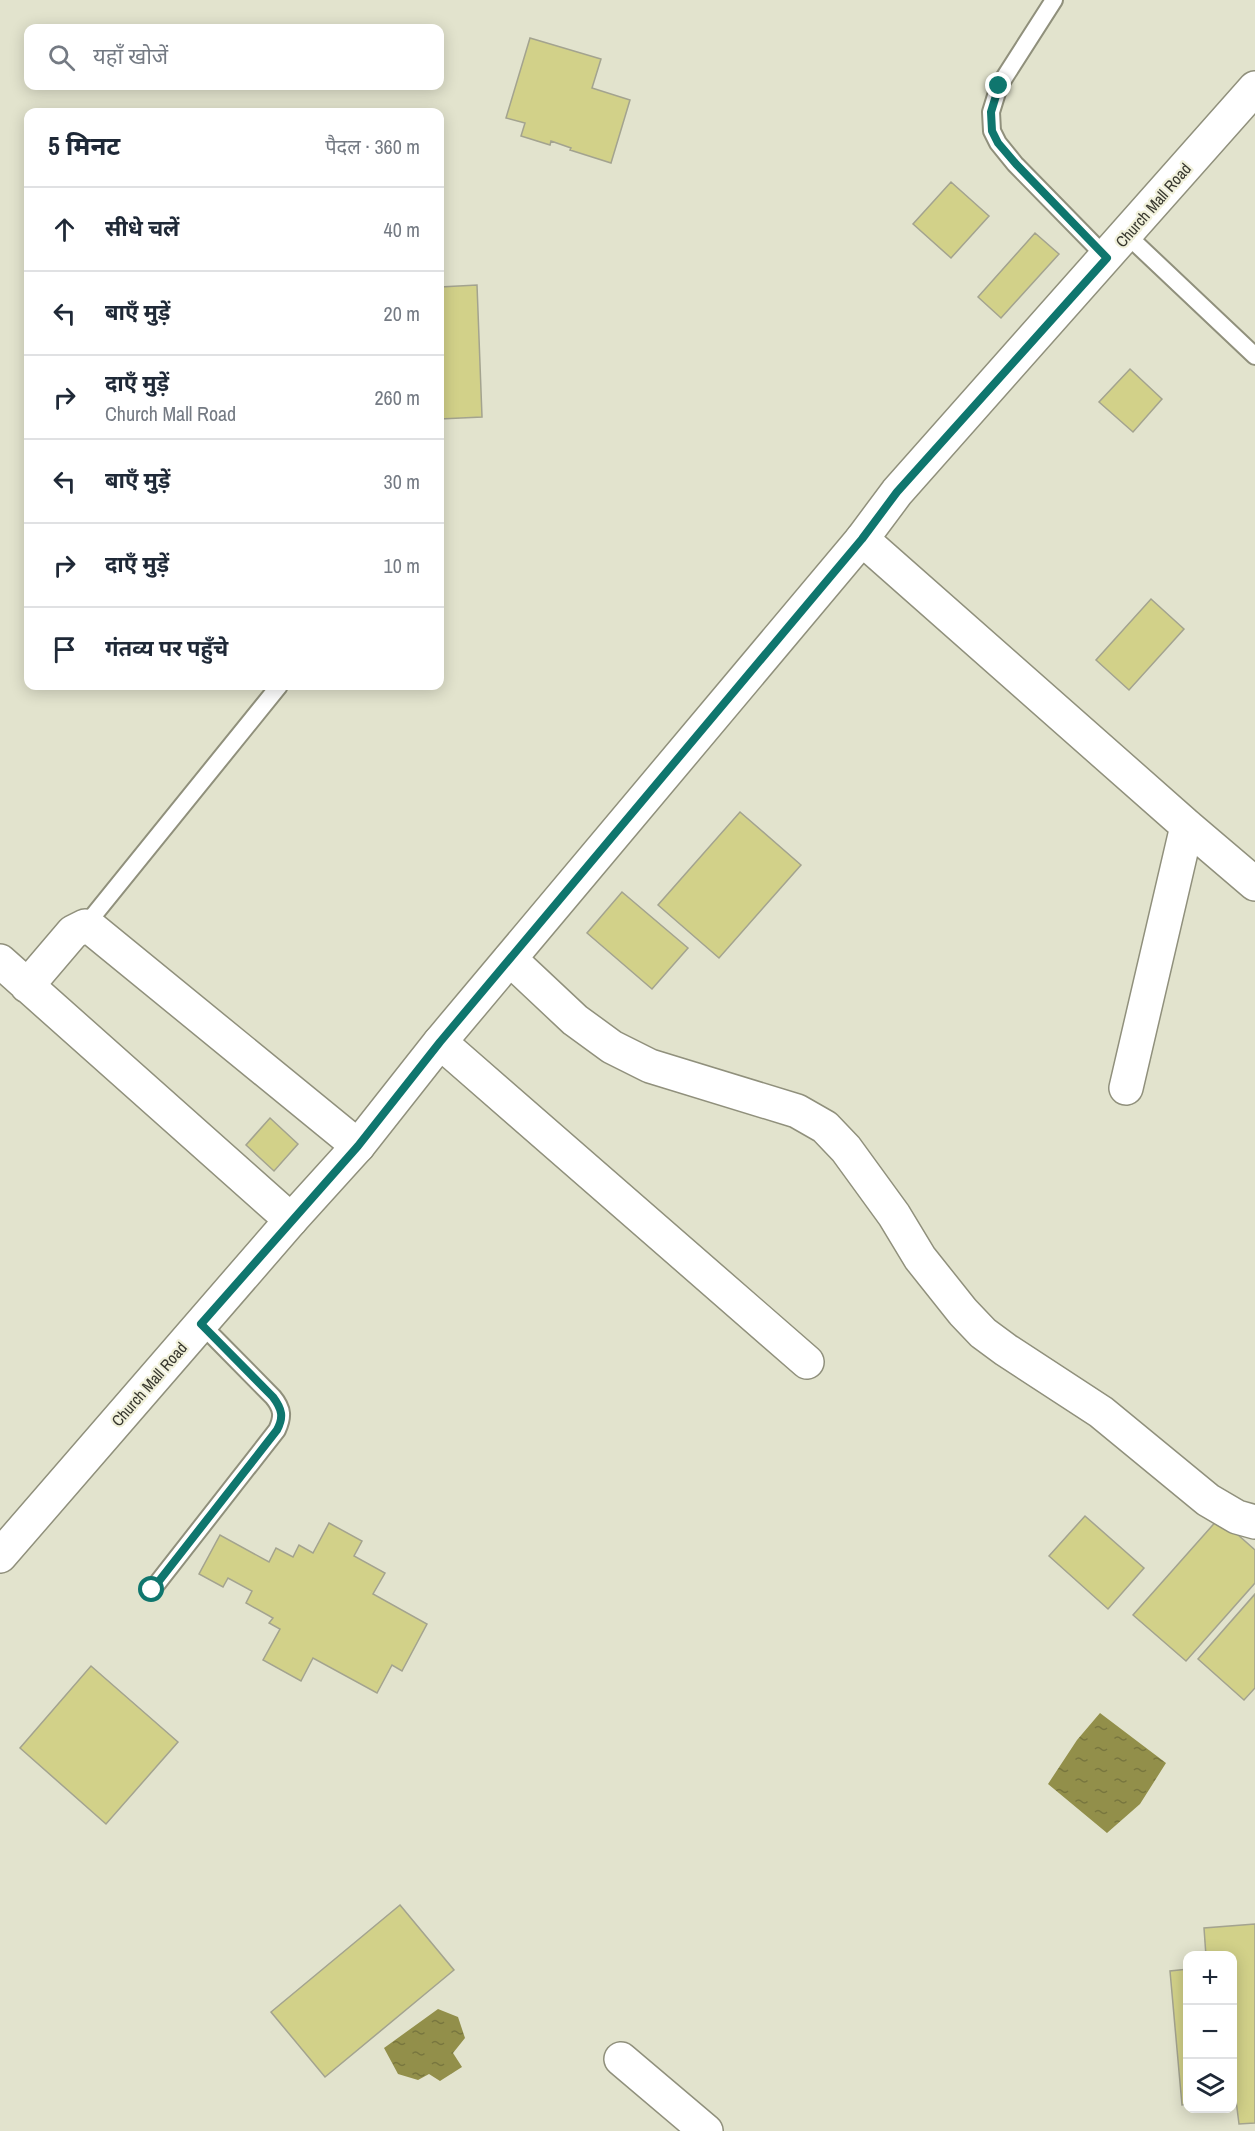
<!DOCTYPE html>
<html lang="hi">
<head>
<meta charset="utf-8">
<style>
	body { margin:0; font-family:"Archivo Narrow","Noto Sans Devanagari",sans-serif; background:#f6f6f7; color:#1f2937 }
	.controls { position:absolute; right:18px; bottom:18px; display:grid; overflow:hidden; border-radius:12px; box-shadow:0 3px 15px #0003 }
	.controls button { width:54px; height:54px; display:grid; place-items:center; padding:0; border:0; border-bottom:2px solid #e0e1e3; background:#fff; color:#1f2937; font:30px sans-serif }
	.stop { position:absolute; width:18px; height:18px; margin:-14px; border:4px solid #0f766e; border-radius:50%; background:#fff }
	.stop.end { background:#0f766e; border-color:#fff; box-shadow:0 2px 6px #0008 }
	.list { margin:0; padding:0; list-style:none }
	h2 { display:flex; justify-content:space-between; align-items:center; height:78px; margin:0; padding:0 24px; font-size:26px }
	h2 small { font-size:20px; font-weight:400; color:#747a83 }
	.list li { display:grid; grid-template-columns:39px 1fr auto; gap:18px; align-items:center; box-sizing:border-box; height:84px; padding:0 24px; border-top:2px solid #e0e1e3 }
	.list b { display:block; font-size:22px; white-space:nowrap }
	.list p { margin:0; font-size:20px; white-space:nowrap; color:#747a83 }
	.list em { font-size:20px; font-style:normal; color:#747a83 }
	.icon { flex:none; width:33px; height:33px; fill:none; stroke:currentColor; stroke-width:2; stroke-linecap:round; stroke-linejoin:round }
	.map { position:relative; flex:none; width:1255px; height:2131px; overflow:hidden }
	.search { position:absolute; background:#fff; box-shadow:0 3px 15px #0003; left:24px; top:24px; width:420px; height:66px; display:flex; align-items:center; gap:15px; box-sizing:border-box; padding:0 21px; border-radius:12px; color:#747a83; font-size:22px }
	.panel { position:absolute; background:#fff; box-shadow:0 3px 15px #0003; left:24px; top:108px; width:420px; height:582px; border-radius:12px }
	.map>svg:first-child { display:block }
	.water { fill:url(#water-ripples) }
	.building { fill:#d2d189; stroke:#a3a38f; stroke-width:1.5 }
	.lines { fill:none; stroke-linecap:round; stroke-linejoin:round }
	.service-casing { stroke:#90907c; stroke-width:20 }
	.minor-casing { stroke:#90907c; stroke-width:36 }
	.tertiary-casing { stroke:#90907c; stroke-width:36 }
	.service { stroke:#fff; stroke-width:16 }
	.minor { stroke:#fff; stroke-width:33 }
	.tertiary { stroke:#fff; stroke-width:33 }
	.route { stroke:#0f766e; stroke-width:8 }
	.labels { text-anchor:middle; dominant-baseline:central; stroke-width:4.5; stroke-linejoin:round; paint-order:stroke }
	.street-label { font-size:16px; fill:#37372e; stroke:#f0f0da }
</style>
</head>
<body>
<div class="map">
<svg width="1255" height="2131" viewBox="0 0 1255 2131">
	<defs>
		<pattern id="water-ripples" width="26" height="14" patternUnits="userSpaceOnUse" patternTransform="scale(1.5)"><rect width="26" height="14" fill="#928f4a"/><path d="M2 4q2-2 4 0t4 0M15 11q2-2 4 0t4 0" fill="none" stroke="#78763e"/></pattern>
	</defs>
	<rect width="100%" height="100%" fill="#e2e3cd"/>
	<!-- water -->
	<path class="water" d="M1100,1713L1166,1763L1140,1804L1107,1833L1048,1784L1077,1740Z
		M438,2009L458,2017L465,2038L453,2053L462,2067L440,2081L429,2074L418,2080L398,2074L384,2048Z"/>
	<!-- building -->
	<path class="building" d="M530,38L601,59L592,88L630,100L611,163L570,150L571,148L551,141L550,145L521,136L525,123L506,118Z
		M951,182L989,216L951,258L913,224Z
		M1035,233L1059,254L1001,318L978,297Z
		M477,285L482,417L440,419V287Z
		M1130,369L1162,399L1133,432L1099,402Z
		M1151,599L1184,629L1129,690L1096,660Z
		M740,812L801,865L719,958L658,905Z
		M622,892L688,948L652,989L587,933Z
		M270,1118L298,1144L274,1171L246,1145Z
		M1085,1516L1144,1568L1108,1609L1049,1556Z
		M1219,1518L1255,1550V1583L1186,1661L1133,1615Z
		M329,1523L362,1541L354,1556L385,1573L373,1594L427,1624L402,1671L392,1665L377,1693L313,1658L301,1681L263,1660L280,1629L269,1623L273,1618L246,1603L252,1591L228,1578L223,1587L199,1574L220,1535L269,1562L276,1548L293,1557L299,1545L313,1553Z
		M1255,1594V1688L1244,1700L1198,1659Z
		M91,1666L178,1742L106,1824L20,1748Z
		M400,1905L454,1970L325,2077L271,2012Z
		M1255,1924V2123L1239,2124L1236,2100L1232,2101V1956H1206L1204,1928Z
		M1188,1969V2104L1182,2105L1170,1971Z"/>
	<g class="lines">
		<defs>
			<path id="service" d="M1054,0L999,86L991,112L992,131L998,143L1015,164L1107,258
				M1127,235L1255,356
				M85,926L279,686
				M152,1590L277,1430C283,1417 283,1409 273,1397L201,1324"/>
			<path id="minor" d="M862,539L1187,826L1255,884
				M510,959L575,1020L612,1047L650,1066L797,1111L825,1127L846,1149L894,1215L920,1258L963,1312L983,1333L1006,1350L1101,1412L1208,1500L1237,1517L1255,1522
				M0,961L291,1220
				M27,986L73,932L85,926L90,927L358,1146
				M440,1042L807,1362
				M1126,1088L1187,826
				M621,2059L706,2131"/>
			<path id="tertiary" d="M0,1556L291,1220L358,1146L440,1042L862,539L897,492L1255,88"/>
		</defs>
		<!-- service casing -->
		<use href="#service" class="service-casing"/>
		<!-- minor casing -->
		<use href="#minor" class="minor-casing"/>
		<!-- tertiary casing -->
		<use href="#tertiary" class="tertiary-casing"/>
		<!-- service -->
		<use href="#service" class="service"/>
		<!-- minor -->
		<use href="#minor" class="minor"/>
		<!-- tertiary -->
		<use href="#tertiary" class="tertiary"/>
	</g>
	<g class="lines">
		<!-- route -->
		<path class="route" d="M152,1590L277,1430C284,1417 282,1409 273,1397L201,1324L358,1146L440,1042L862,539L897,492L1107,258L1016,164L998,143L992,131L991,112L999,86"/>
	</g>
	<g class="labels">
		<!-- street labels -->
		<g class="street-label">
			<text transform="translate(1153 205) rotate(-49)">Church Mall Road</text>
			<text transform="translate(149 1384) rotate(-49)">Church Mall Road</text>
		</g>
	</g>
</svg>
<div class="controls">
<button>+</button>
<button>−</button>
<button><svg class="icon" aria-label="layers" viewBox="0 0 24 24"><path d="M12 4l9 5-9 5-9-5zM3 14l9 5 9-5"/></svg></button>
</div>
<div class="stop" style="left:152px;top:1590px"></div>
<div class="stop end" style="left:999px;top:86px"></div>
<div class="search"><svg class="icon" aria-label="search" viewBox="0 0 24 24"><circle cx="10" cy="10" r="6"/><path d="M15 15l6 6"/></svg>यहाँ खोजें</div>
<section class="panel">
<h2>5 मिनट<small>पैदल · 360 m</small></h2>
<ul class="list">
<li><svg class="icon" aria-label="ahead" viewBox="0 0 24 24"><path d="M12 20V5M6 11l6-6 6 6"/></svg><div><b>सीधे चलें</b></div><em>40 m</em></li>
<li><svg class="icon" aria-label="left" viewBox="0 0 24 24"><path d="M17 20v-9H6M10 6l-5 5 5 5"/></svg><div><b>बाएँ मुड़ें</b></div><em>20 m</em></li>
<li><svg class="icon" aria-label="right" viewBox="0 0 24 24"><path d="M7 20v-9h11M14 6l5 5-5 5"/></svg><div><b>दाएँ मुड़ें</b><p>Church Mall Road</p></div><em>260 m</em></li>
<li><svg class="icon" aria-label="left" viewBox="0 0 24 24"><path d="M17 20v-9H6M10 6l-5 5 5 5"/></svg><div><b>बाएँ मुड़ें</b></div><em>30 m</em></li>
<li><svg class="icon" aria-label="right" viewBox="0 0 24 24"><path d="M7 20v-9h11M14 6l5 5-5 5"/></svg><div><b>दाएँ मुड़ें</b></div><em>10 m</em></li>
<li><svg class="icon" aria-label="arrive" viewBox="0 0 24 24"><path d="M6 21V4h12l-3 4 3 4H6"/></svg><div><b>गंतव्य पर पहुँचे</b></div></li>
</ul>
</section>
</div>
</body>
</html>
